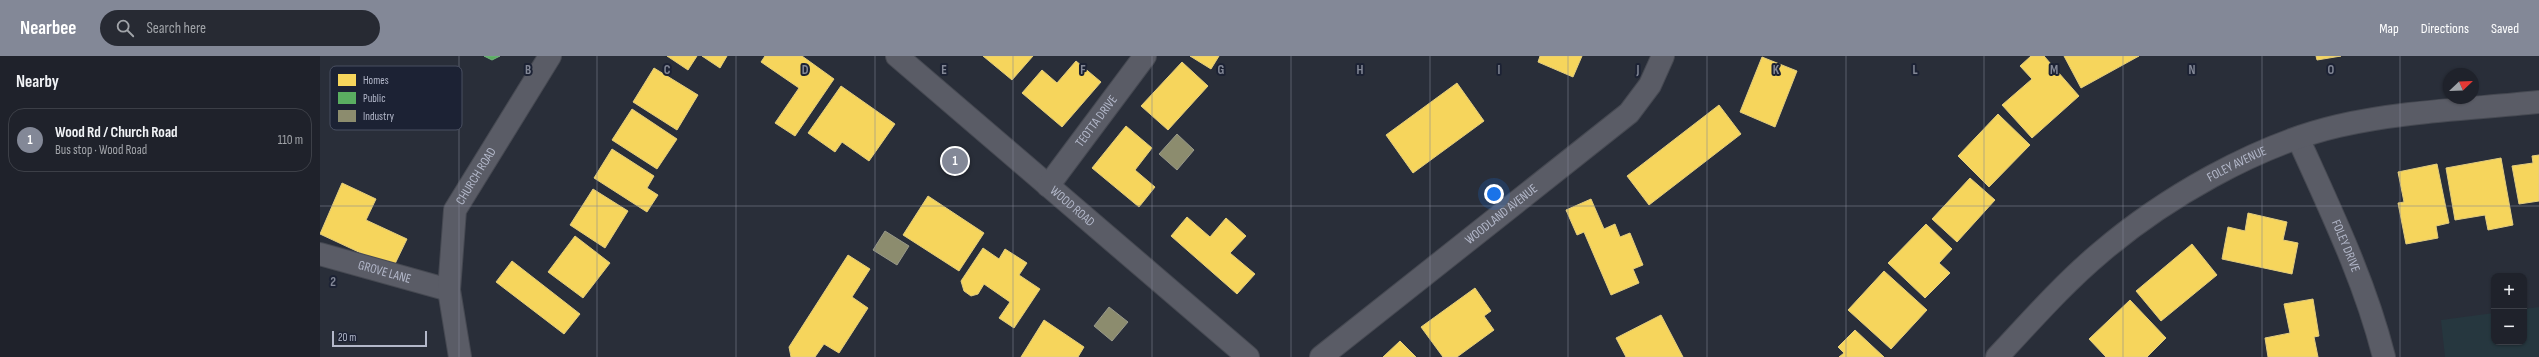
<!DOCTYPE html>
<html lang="en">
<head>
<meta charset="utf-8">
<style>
	body { margin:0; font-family:"Sofia Sans Condensed",sans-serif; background:#272a33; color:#f1f3f6 }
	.controls { position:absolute; right:12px; bottom:12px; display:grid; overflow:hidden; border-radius:8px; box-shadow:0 1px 3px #0004 }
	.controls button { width:36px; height:36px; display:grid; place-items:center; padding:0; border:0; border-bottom:1px solid #3c3f47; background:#1f222b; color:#f1f3f6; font:20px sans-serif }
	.compass { position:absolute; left:2123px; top:12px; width:36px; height:36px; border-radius:50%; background:#1f222b; box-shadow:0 1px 3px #0004; rotate:67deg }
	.scale { position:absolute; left:12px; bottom:10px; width:95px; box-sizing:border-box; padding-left:4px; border:2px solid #b3b8ca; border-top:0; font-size:11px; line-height:14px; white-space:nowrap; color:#b3b8ca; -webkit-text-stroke:3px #1c2234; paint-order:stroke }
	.you { position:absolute; left:1174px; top:138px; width:14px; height:14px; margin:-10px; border:3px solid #fff; border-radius:50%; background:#1a73e8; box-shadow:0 0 0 6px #1a73e833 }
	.badge { display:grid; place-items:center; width:26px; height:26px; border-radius:50%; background:#838897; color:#fff; font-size:13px; font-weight:700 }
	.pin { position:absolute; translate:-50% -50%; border:2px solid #fff; box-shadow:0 1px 4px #0006 }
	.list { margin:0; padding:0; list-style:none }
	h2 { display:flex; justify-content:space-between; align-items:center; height:52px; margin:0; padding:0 16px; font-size:17px }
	h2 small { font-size:13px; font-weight:400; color:#a1a4a9 }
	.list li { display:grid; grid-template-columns:26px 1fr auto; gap:12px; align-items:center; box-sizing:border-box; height:64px; margin:0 8px 8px; padding:0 8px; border:1px solid #3c3f47; border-radius:16px }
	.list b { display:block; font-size:15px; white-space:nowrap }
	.list p { margin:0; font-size:13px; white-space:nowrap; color:#a1a4a9 }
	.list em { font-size:13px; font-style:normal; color:#a1a4a9 }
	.icon { flex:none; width:22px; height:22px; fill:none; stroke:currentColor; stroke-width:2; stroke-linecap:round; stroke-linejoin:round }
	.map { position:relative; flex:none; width:2219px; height:301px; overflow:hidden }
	header { display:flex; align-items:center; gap:24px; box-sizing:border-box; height:56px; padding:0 20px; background:#838897; color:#fff }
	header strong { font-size:19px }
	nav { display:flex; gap:22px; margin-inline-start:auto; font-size:14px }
	.search { width:280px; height:36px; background:#272a33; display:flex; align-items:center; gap:10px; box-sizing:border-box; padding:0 14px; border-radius:22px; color:#a1a4a9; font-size:15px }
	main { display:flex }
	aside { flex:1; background:#1f222b }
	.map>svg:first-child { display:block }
	.green { fill:#26373f }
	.homes { fill:#f6d55c; stroke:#e2cc7d }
	.public { fill:#5aae61; stroke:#75b180 }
	.industry { fill:#8c8c6e; stroke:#98998a }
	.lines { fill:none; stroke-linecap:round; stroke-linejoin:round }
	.minor-casing { stroke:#464952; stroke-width:24 }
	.minor { stroke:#5a5c66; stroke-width:22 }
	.grid { fill:none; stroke:#838897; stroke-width:1; stroke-opacity:0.55 }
	.labels { text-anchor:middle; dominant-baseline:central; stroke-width:4; stroke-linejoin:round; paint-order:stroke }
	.street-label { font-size:13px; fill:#b3b8ca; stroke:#1c2234 }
	.key { fill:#1c2234; stroke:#494f61; stroke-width:1 }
	.key-label { font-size:11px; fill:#b3b8ca }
	.grid-label { font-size:13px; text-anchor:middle; font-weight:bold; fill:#838897; stroke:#1c2234; stroke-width:4; stroke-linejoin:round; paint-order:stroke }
</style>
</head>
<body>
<header>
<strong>Nearbee</strong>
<div class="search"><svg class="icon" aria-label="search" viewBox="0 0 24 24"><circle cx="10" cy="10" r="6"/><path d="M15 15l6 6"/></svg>Search here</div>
<nav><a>Map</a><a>Directions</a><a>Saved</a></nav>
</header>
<main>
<aside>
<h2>Nearby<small></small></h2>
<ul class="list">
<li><span class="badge">1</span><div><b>Wood Rd / Church Road</b><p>Bus stop · Wood Road</p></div><em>110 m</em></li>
</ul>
</aside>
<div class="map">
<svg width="2219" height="301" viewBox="0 0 2219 301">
	<rect width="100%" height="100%" fill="#292e39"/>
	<!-- green -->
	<path class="green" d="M2219,251V301H2125L2121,264L2174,257V286H2204V253Z"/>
	<!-- homes -->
	<path class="homes" d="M347,0H377L368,14Z
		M382,0H407L400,12Z
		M445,0H482L514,23L475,80L455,67L479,32L441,6Z
		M663,0H713L692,24Z
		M870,0H899L891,13Z
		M1220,0H1262L1253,21L1218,6Z
		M1711,0H1724L1759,40L1712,82L1682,49L1712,23L1700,10Z
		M1744,0H1819L1761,32Z
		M1996,0H2021L1997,4Z
		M1442,1L1477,15L1455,71L1420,56Z
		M756,5L781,26L742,71L702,37L722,14L737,27Z
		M862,6L888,30L848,74L821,50Z
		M334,12L378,39L357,74L313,46Z
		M1137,27L1164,65L1093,117L1066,79Z
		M521,30L575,68L549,105L522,86L515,96L488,77Z
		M1399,49L1421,78L1329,149L1307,120Z
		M312,53L357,83L337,113L292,84Z
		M1678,58L1710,89L1669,131L1638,100Z
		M806,70L832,92L815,114L835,131L819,151L772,112Z
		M292,93L334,120L327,132L338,139L327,156L274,122Z
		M2219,99V145L2199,148L2192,110L2213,107L2212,100Z
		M2181,102L2193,169L2168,174L2165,159L2135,164L2126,112Z
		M2117,108L2129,167L2116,170L2118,182L2086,188L2078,147L2084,146L2078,116Z
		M1650,122L1675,144L1637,186L1612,163Z
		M22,127L56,143L46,164L87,183L73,212L0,178Z
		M273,133L308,155L285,192L250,169Z
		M608,140L664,177L639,215L583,179Z
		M1271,143L1284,173L1295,168L1300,181L1310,177L1323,209L1313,213L1319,227L1291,239L1264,176L1257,179L1246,154Z
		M1928,157L1967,166L1963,184L1978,187L1972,218L1902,203L1908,171L1925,175Z
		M867,161L890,181L906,162L926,180L910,197L935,218L917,238L851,180Z
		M1606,168L1632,193L1619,207L1630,217L1605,242L1568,207Z
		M255,180L290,207L263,242L228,216Z
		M1872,188L1897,219L1841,265L1816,235Z
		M663,192L679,203L685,193L707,207L699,219L720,233L694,272L679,262L690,246L664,228L658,238L651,240L644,235L641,225Z
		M528,199L550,213L532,241L548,252L519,297L504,288L495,301H471L469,291Z
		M192,205L260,258L244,278L176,226Z
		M1564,215L1607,254L1571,293L1528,254Z
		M1155,232L1171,255L1164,260L1174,274L1137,301H1123L1101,271Z
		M1993,243L1999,280L1994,281L1998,301H1948L1945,282L1970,277L1964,248Z
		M1810,244L1846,282L1827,301H1786L1769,283Z
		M1341,259L1363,301H1306L1296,282Z
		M724,264L764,291L758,301H701Z
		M1535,274L1564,301H1519L1524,297L1518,291Z
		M1080,285L1096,301H1063Z"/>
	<!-- public -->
	<path class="public" d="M164,0H180L172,4Z"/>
	<!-- industry -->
	<path class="industry" d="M857,78L874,94L857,114L839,98Z
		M565,175L589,190L577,209L553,194Z
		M789,251L808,266L792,285L774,270Z"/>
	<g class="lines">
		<defs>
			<g id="minor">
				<path id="s1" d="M577,0L928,301"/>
				<path id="s2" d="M1978,82C2010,153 2045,225 2064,301"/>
				<path id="s3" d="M728,130L825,0"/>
				<path id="s4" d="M0,198L129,234"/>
				<path id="s5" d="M140,301L129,234L135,154L230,0"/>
				<path id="s6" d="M1001,301L1309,57L1330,29L1343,0"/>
				<path id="s7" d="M1677,301C1710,266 1743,228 1780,197C1843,143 1936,89 2018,70C2083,55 2152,53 2219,46"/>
			</g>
		</defs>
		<!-- minor casing -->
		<use href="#minor" class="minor-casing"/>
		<!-- minor -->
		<use href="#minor" class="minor"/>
	</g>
	<!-- grid -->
	<path class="grid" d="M139,0V301M277,0V301M416,0V301M555,0V301M693,0V301M832,0V301M971,0V301M1110,0V301M1248,0V301M1387,0V301M1526,0V301M1664,0V301M1803,0V301M1942,0V301M2080,0V301M0,150H2219"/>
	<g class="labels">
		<!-- street labels -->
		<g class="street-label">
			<text stroke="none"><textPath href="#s3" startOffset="81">TEOTTA DRIVE</textPath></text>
			<text stroke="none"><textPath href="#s7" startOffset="310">FOLEY AVENUE</textPath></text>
			<text stroke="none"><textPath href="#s5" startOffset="188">CHURCH ROAD</textPath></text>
			<text stroke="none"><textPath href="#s1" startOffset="231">WOOD ROAD</textPath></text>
			<text stroke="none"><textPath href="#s6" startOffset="230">WOODLAND AVENUE</textPath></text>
			<text stroke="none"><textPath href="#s2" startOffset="118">FOLEY DRIVE</textPath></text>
			<text stroke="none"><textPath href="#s4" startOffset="67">GROVE LANE</textPath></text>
		</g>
	</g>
	<!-- legend -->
	<rect x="10" y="10" width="132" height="64" rx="6" class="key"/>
	<rect x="18" y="18" width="18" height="12" fill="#f6d55c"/>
	<rect x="18" y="36" width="18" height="12" fill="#5aae61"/>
	<rect x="18" y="54" width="18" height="12" fill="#8c8c6e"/>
	<g class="key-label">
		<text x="43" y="28">Homes</text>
		<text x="43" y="46">Public</text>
		<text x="43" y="64">Industry</text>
	</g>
	<g class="grid-label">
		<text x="208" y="18">B</text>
		<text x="347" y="18">C</text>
		<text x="485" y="18">D</text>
		<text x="624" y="18">E</text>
		<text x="763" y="18">F</text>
		<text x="901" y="18">G</text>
		<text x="1040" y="18">H</text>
		<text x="1179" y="18">I</text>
		<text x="1318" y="18">J</text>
		<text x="1456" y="18">K</text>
		<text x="1595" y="18">L</text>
		<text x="1734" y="18">M</text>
		<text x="1872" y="18">N</text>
		<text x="2011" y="18">O</text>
		<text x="13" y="230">2</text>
	</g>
</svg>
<div class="controls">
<button>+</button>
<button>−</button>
</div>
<svg class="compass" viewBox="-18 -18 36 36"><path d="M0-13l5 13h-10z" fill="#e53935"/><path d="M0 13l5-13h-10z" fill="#a1a4a9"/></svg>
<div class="scale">20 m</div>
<div class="you"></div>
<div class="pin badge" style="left:635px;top:105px">1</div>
</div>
</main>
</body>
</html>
